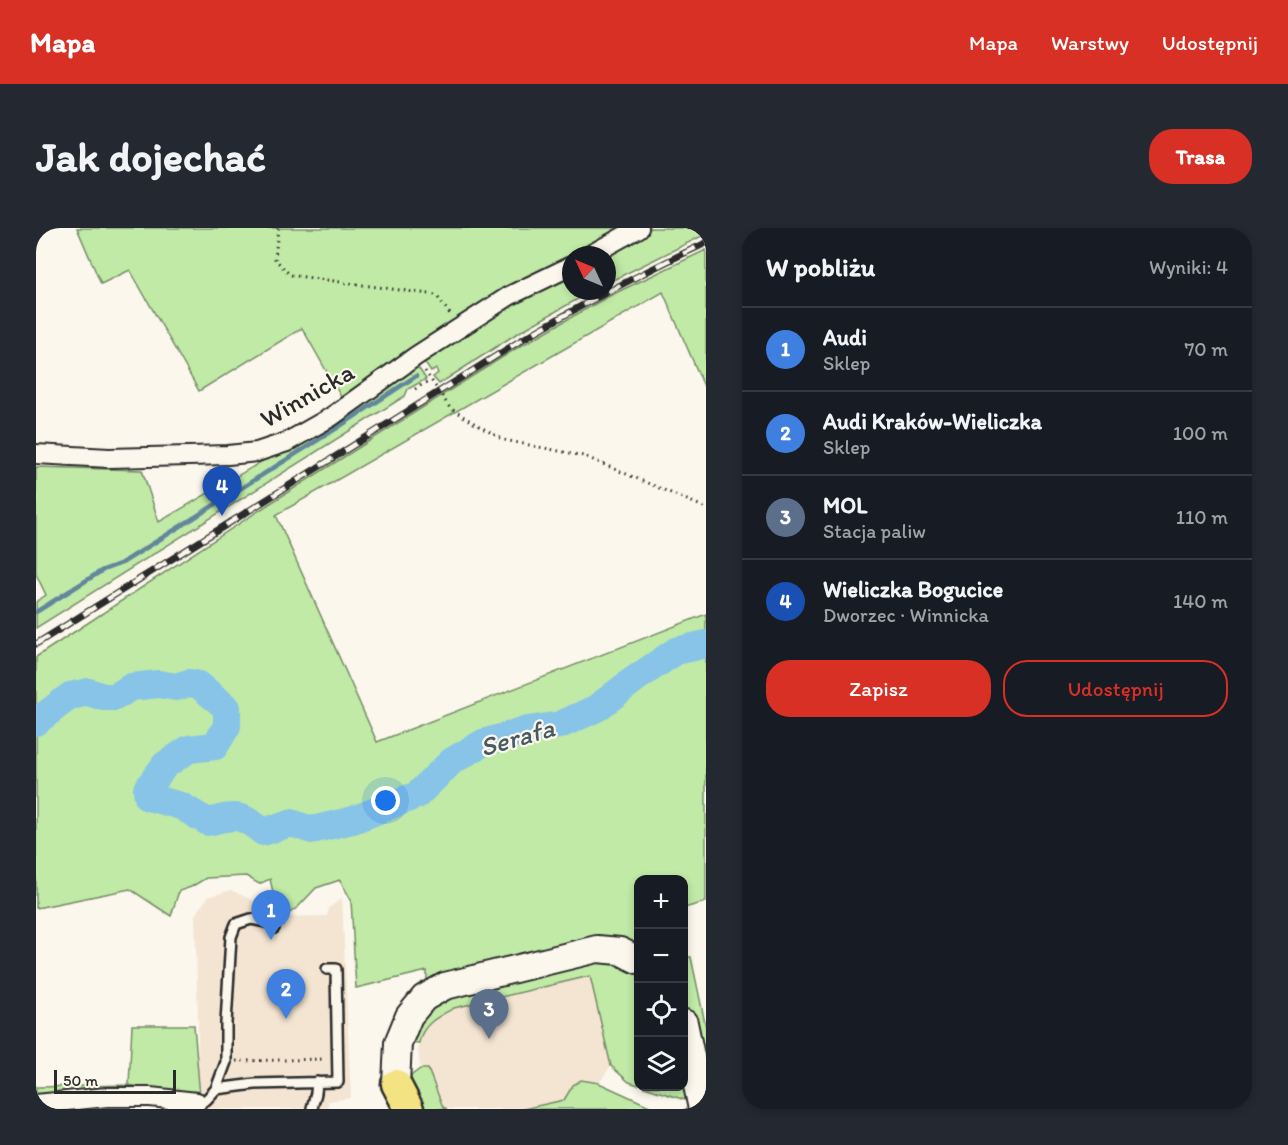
<!DOCTYPE html>
<html lang="pl">
<head>
<meta charset="utf-8">
<style>
	body { margin:0; font-family:Itim,sans-serif; background:#242831; color:#f1f3f6 }
	.controls { position:absolute; right:18px; bottom:18px; display:grid; overflow:hidden; border-radius:12px; box-shadow:0 3px 9px #0003 }
	.controls button { width:54px; height:54px; display:grid; place-items:center; padding:0; border:0; border-bottom:2px solid #363941; background:#171b24; color:#f1f3f6; font:30px sans-serif }
	.compass { position:absolute; left:526px; top:18px; width:54px; height:54px; border-radius:50%; background:#171b24; box-shadow:0 3px 9px #0003; rotate:314deg }
	.scale { position:absolute; left:18px; bottom:15px; width:122px; box-sizing:border-box; padding-left:6px; border:3px solid #2b2b2b; border-top:0; font-size:16px; line-height:21px; white-space:nowrap; color:#2b2b2b; -webkit-text-stroke:4px #fbf7ec; paint-order:stroke }
	.you { position:absolute; left:350px; top:573px; width:21px; height:21px; margin:-15px; border:4px solid #fff; border-radius:50%; background:#1a73e8; box-shadow:0 0 0 9px #1a73e833 }
	.badge { display:grid; place-items:center; width:39px; height:39px; border-radius:50%; background:#d93025; color:#fff; font-size:20px; font-weight:700 }
	.pin { position:absolute; translate:-50% -50px; filter:drop-shadow(0 2px 3px #0008) }
	.pin::after { content:''; position:absolute; top:32px; width:21px; height:18px; background:inherit; clip-path:polygon(0 0,100% 0,50% 100%) }
	.list { margin:0; padding:0; list-style:none }
	h2 { display:flex; justify-content:space-between; align-items:center; height:78px; margin:0; padding:0 24px; font-size:26px }
	h2 small { font-size:20px; font-weight:400; color:#9ea1a6 }
	.list li { display:grid; grid-template-columns:39px 1fr auto; gap:18px; align-items:center; box-sizing:border-box; height:84px; padding:0 24px; border-top:2px solid #363941 }
	.list b { display:block; font-size:22px; white-space:nowrap }
	.list p { margin:0; font-size:20px; white-space:nowrap; color:#9ea1a6 }
	.list em { font-size:20px; font-style:normal; color:#9ea1a6 }
	.actions { display:flex; gap:12px; padding:18px 24px }
	.actions a { flex:1; padding:14px 0; border:2px solid #d93025; border-radius:24px; text-align:center; font-size:21px; color:#d93025 }
	.actions .main { background:#d93025; color:#fff }
	.icon { flex:none; width:33px; height:33px; fill:none; stroke:currentColor; stroke-width:2; stroke-linecap:round; stroke-linejoin:round }
	.map { position:relative; flex:none; width:670px; height:881px; overflow:hidden; border-radius:24px }
	header { display:flex; align-items:center; gap:36px; box-sizing:border-box; height:84px; padding:0 30px; background:#d93025; color:#fff }
	header strong { font-size:28px }
	nav { display:flex; gap:33px; margin-inline-start:auto; font-size:21px }
	.intro { display:flex; align-items:center; justify-content:space-between; box-sizing:border-box; height:144px; padding:0 36px }
	h1 { margin:0; font-size:42px }
	.button { padding:15px 27px; border-radius:24px; background:#d93025; color:#fff; font-size:21px; font-weight:700 }
	main { display:flex; gap:36px; padding:0 36px }
	aside { flex:1; background:#171b24; border-radius:24px; box-shadow:0 3px 9px #0003 }
	.map>svg:first-child { display:block }
	.built { fill:#f4e5d2 }
	.green { fill:#c0eaa6; stroke:#768a68; stroke-width:1.5 }
	.lines { fill:none; stroke-linecap:round; stroke-linejoin:round }
	.stream { stroke:#62879c; stroke-width:4.5 }
	.river { stroke:#87c4e7; stroke-width:28 }
	.lane-casing { stroke:#2b2b2b; stroke-width:14 }
	.street-casing { stroke:#2b2b2b; stroke-width:22 }
	.secondary-casing { stroke:#2b2b2b; stroke-width:30 }
	.primary-casing { stroke:#2b2b2b; stroke-width:33 }
	.path { stroke:#2b2b2b; stroke-width:3; stroke-dasharray:1.5 4.5; stroke-linecap:butt }
	.lane { stroke:#fbf7ec; stroke-width:9 }
	.street { stroke:#fbf7ec; stroke-width:18 }
	.secondary { stroke:#fbf7ec; stroke-width:26 }
	.primary { stroke:#f4e382; stroke-width:28 }
	.rail-casing { stroke:#2b2b2b; stroke-width:7 }
	.rail { stroke:#fbf7ec; stroke-width:4.5; stroke-dasharray:14; stroke-linecap:butt }
	.labels { text-anchor:middle; dominant-baseline:central; stroke-width:4.5; stroke-linejoin:round; paint-order:stroke }
	.street-label { font-size:26px; fill:#2b2b2b; stroke:#fbf7ec }
	.water-label { font-size:27px; font-style:italic; fill:#475963; stroke:#fbf7ec }
</style>
</head>
<body>
<header>
<strong>Mapa</strong>
<nav><a>Mapa</a><a>Warstwy</a><a>Udostępnij</a></nav>
</header>
<div class="intro"><h1>Jak dojechać</h1><a class="button">Trasa</a></div>
<main>
<div class="map">
<svg width="670" height="881" viewBox="0 0 670 881">
	<rect width="100%" height="100%" fill="#fbf7ec"/>
	<filter id="ink" filterUnits="userSpaceOnUse"><feTurbulence type="fractalNoise" baseFrequency=".0167" numOctaves="2"/><feDisplacementMap in="SourceGraphic" scale="12" xChannelSelector="R" yChannelSelector="G"/><feConvolveMatrix kernelMatrix="1 2 1 2 8 2 1 2 1" color-interpolation-filters="sRGB"/></filter>
	<g filter="url(#ink)">
		<!-- built -->
		<path class="built" d="M195,662L222,675L245,689L291,688L293,680L306,670L315,870L292,873V881H161L162,796L159,687L172,669Z
			M554,748L575,838L563,855L545,852L528,872L487,881H411L408,879L392,841H384L382,819L383,810L390,799L401,790L418,780Z"/>
		<!-- green -->
		<path class="green" d="M41,0H584L535,27L431,89L308,174L266,100L163,163L94,42L65,56Z
			M615,0H670V6L571,55V27H567Z
			M670,22V163L627,64L240,287L341,514L670,386V674L648,680V652H602V857L593,854L575,838L554,748L418,780C403,788 386,796 383,815L348,812L363,781L391,753V743L320,760L315,672L304,652L280,660L262,679L252,686H240L234,676L237,664L234,651L223,656L210,648L170,650L155,659L143,663L135,688L94,661L0,680V429L233,276L481,120L571,69Z
			M535,44V63H556L480,106L403,156L397,149L402,145L400,141L395,144L386,131L449,89Z
			M379,135L390,151L372,161L369,168L0,400V374L10,367L0,346V239L106,242L123,294L286,198Z
			M648,729H655L670,800V868L649,872L608,859L648,858Z
			M96,797H158L164,869L93,857L0,870V859H2L93,857Z
			M384,841H392L407,879L411,881H380L371,858L376,847Z
			M545,852L563,855L620,881H487L528,872L537,857Z"/>
		<g class="lines">
			<!-- stream -->
			<path class="stream" d="M0,384L67,342L86,335L301,200L380,148"/>
			<!-- river -->
			<path class="river" d="M0,494L34,468L53,464L67,469H79L95,459L123,456L140,459L153,455L163,457L191,480V498L179,518L153,521L129,537L111,561L112,569L145,578L172,594C200,587 204,585 227,604L255,595L276,602L317,592L381,567L416,533L447,515L492,502L524,497L561,480L599,451L640,423L670,416"/>
			<defs>
				<path id="lane" d="M180,861L219,856L302,854L300,741H291
					M161,874L170,872L180,861L190,834V795L195,709L200,696L215,691L236,695L238,700
					M276,880L280,865L281,854"/>
				<path id="street" d="M554,27L603,0
					M0,226L73,230L192,227L221,224L251,214L295,189L380,128L473,68L535,38
					M0,876L71,869H114L161,874"/>
				<path id="secondary" d="M648,795L666,881
					M360,856L362,815L373,788L388,770L409,758L561,721L584,723L602,732"/>
				<path id="primary" d="M360,856L373,881"/>
			</defs>
			<!-- lane casing -->
			<use href="#lane" class="lane-casing"/>
			<!-- street casing -->
			<use href="#street" class="street-casing"/>
			<!-- secondary casing -->
			<use href="#secondary" class="secondary-casing"/>
			<!-- primary casing -->
			<use href="#primary" class="primary-casing"/>
			<!-- path -->
			<path class="path" d="M242,0L239,31L254,47L400,67L414,86
				M389,143L414,180L441,197L468,212L548,228L670,280
				M379,161L394,152
				M200,833L290,831"/>
			<!-- lane -->
			<use href="#lane" class="lane"/>
			<!-- street -->
			<use href="#street" class="street"/>
			<!-- secondary -->
			<use href="#secondary" class="secondary"/>
			<!-- primary -->
			<use href="#primary" class="primary"/>
			<defs>
				<path id="rail" d="M0,416L487,111C547,76 607,44 670,15"/>
			</defs>
			<!-- rail casing -->
			<use href="#rail" class="rail-casing"/>
			<!-- rail -->
			<use href="#rail" class="rail"/>
		</g>
	</g>
	<g class="labels">
		<!-- street labels -->
		<g class="street-label">
			<text transform="translate(271 167) rotate(-30)">Winnicka</text>
		</g>
		<!-- water labels -->
		<g class="water-label">
			<text transform="translate(481 509) rotate(-16)">Serafa</text>
		</g>
	</g>
</svg>
<div class="controls">
<button>+</button>
<button>−</button>
<button><svg class="icon" aria-label="locate" viewBox="0 0 24 24"><circle cx="12" cy="12" r="6"/><path d="M12 2v4M12 18v4M2 12h4M18 12h4"/></svg></button>
<button><svg class="icon" aria-label="layers" viewBox="0 0 24 24"><path d="M12 4l9 5-9 5-9-5zM3 14l9 5 9-5"/></svg></button>
</div>
<svg class="compass" viewBox="-18 -18 36 36"><path d="M0-13l5 13h-10z" fill="#e53935"/><path d="M0 13l5-13h-10z" fill="#9ea1a6"/></svg>
<div class="scale">50 m</div>
<div class="you"></div>
<div class="pin badge" style="left:235px;top:712px;background:#3f7fe0">1</div>
<div class="pin badge" style="left:250px;top:791px;background:#3f7fe0">2</div>
<div class="pin badge" style="left:453px;top:811px;background:#5c6f8a">3</div>
<div class="pin badge" style="left:186px;top:288px;background:#1a4fb4">4</div>
</div>
<aside>
<h2>W pobliżu<small>Wyniki: 4</small></h2>
<ul class="list">
<li><span class="badge" style="background:#3f7fe0">1</span><div><b>Audi</b><p>Sklep</p></div><em>70 m</em></li>
<li><span class="badge" style="background:#3f7fe0">2</span><div><b>Audi Kraków-Wieliczka</b><p>Sklep</p></div><em>100 m</em></li>
<li><span class="badge" style="background:#5c6f8a">3</span><div><b>MOL</b><p>Stacja paliw</p></div><em>110 m</em></li>
<li><span class="badge" style="background:#1a4fb4">4</span><div><b>Wieliczka Bogucice</b><p>Dworzec · Winnicka</p></div><em>140 m</em></li>
</ul>
<div class="actions"><a class="main">Zapisz</a><a>Udostępnij</a></div>
</aside>
</main>
</body>
</html>
